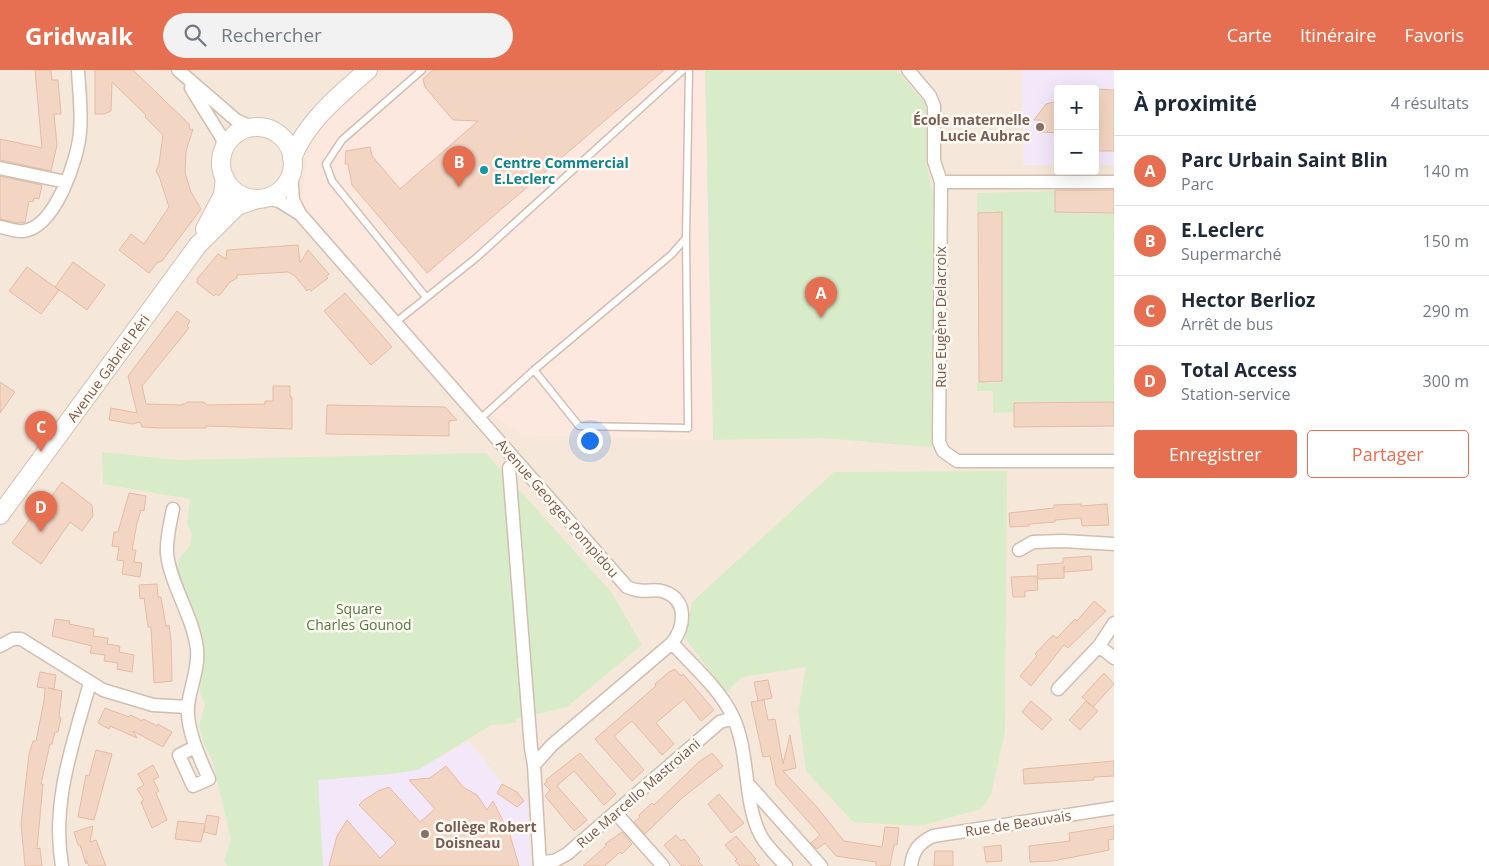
<!DOCTYPE html>
<html lang="fr">
<head>
<meta charset="utf-8">
<style>
	body { margin:0; font-family:"Open Sans",sans-serif; background:#f2f2f3; color:#1f2937 }
	.controls { position:absolute; right:15px; top:15px; display:grid; overflow:hidden; border-radius:5px; box-shadow:0 5px 20px #0002 }
	.controls button { width:45px; height:45px; display:grid; place-items:center; padding:0; border:0; border-bottom:1px solid #e0e1e3; background:#fff; color:#1f2937; font:25px sans-serif }
	.you { position:absolute; left:589px; top:370px; width:18px; height:18px; margin:-12px; border:4px solid #fff; border-radius:50%; background:#1a73e8; box-shadow:0 0 0 8px #1a73e833 }
	.badge { display:grid; place-items:center; width:32px; height:32px; border-radius:50%; background:#e76f51; color:#fff; font-size:16px; font-weight:700 }
	.pin { position:absolute; translate:-50% -41px; filter:drop-shadow(0 1px 2px #0008) }
	.pin::after { content:''; position:absolute; top:26px; width:18px; height:15px; background:inherit; clip-path:polygon(0 0,100% 0,50% 100%) }
	.list { margin:0; padding:0; list-style:none }
	h2 { display:flex; justify-content:space-between; align-items:center; height:65px; margin:0; padding:0 20px; font-size:21px }
	h2 small { font-size:16px; font-weight:400; color:#747a83 }
	.list li { display:grid; grid-template-columns:32px 1fr auto; gap:15px; align-items:center; box-sizing:border-box; height:70px; padding:0 20px; border-top:1px solid #e0e1e3 }
	.list b { display:block; font-size:19px; white-space:nowrap }
	.list p { margin:0; font-size:16px; white-space:nowrap; color:#747a83 }
	.list em { font-size:16px; font-style:normal; color:#747a83 }
	.actions { display:flex; gap:10px; padding:15px 20px }
	.actions a { flex:1; padding:11px 0; border:1px solid #e76f51; border-radius:5px; text-align:center; font-size:18px; color:#e76f51 }
	.actions .main { background:#e76f51; color:#fff }
	.icon { flex:none; width:28px; height:28px; fill:none; stroke:currentColor; stroke-width:2; stroke-linecap:round; stroke-linejoin:round }
	.map { position:relative; flex:none; width:1114px; height:796px; overflow:hidden }
	header { display:flex; align-items:center; gap:30px; box-sizing:border-box; height:70px; padding:0 25px; background:#e76f51; color:#fff }
	header strong { font-size:24px }
	nav { display:flex; gap:28px; margin-inline-start:auto; font-size:18px }
	.search { width:350px; height:45px; background:#f2f2f3; display:flex; align-items:center; gap:12px; box-sizing:border-box; padding:0 18px; border-radius:28px; color:#747a83; font-size:19px }
	main { display:flex }
	aside { flex:1; background:#fff }
	.map>svg:first-child { display:block }
	.residential { fill:#f5e8da; fill-rule:evenodd }
	.commercial { fill:#fde8e0 }
	.education { fill:#f3e8fa }
	.green { fill:#d8ecc9 }
	.building { fill:#f3d5c3; stroke:#e6bba3 }
	.lines { fill:none; stroke-linecap:round; stroke-linejoin:round }
	.lane-casing { stroke:#d1beb0; stroke-width:9 }
	.street-casing { stroke:#d1beb0; stroke-width:15 }
	.secondary-casing { stroke:#d6c0b0; stroke-width:20 }
	.lane { stroke:#fff; stroke-width:6 }
	.street { stroke:#fff; stroke-width:12 }
	.secondary { stroke:#fff; stroke-width:18 }
	.education-dot { fill:#8d6e63; stroke:#fffaf3; stroke-width:2 }
	.culture-dot { fill:#0f9aa8; stroke:#fffaf3; stroke-width:2 }
	.labels { text-anchor:middle; dominant-baseline:central; stroke-width:5; stroke-linejoin:round; paint-order:stroke }
	.education-label { font-size:14px; font-weight:bold; fill:#785e54; stroke:#fffaf3; text-anchor:end }
	.culture-label { font-size:14px; font-weight:bold; fill:#0d838f; stroke:#fffaf3; text-anchor:start }
	.street-label { font-size:14px; fill:#7a5c4d; stroke:#fffaf3 }
	.park-label { font-size:14px; fill:#537a41; stroke:#fffaf3 }
</style>
</head>
<body>
<header>
<strong>Gridwalk</strong>
<div class="search"><svg class="icon" aria-label="search" viewBox="0 0 24 24"><circle cx="10" cy="10" r="6"/><path d="M15 15l6 6"/></svg>Rechercher</div>
<nav><a>Carte</a><a>Itinéraire</a><a>Favoris</a></nav>
</header>
<main>
<div class="map">
<svg width="1114" height="796" viewBox="0 0 1114 796">
	<rect width="100%" height="100%" fill="#fdf6ec"/>
	<!-- residential -->
	<path class="residential" d="M0,0H1114V796H0ZM1058,19H1095V101H1058Z"/>
	<!-- commercial -->
	<path class="commercial" d="M386,0H705L713,370L521,365L477,334L301,131L311,66Z"/>
	<!-- education -->
	<path class="education" d="M1022,0H1114V95H1095V19H1058V95H1023Z
		M468,671L502,713L527,731L531,796H323L318,710L390,704L440,688Z"/>
	<!-- green -->
	<path class="green" d="M705,0H896L926,34V90L933,127L931,377L822,368L713,370Z
		M1055,121V142H1104L1114,140V332L1014,333V342L993,343V321H977V312L994,313L1002,311V143L992,141L977,143V123Z
		M102,382L176,390L486,383L612,523L642,575L567,637L516,649V653L491,655L418,700L390,704L318,710L323,796H227L224,790L231,770L213,692L203,672L199,655L205,634L200,623V572L193,538L177,499L179,489L190,476L192,464L187,454L190,429L103,414Z
		M1007,401L1005,661L991,725L981,739L920,756L853,752L806,701L798,641L806,597L742,607L726,623L685,568L692,532L834,402Z"/>
	<!-- building -->
	<path class="building" d="M35,0H51L52,10H58L61,44H54L57,75L51,101L0,90V69L42,78Z
		M95,0H133L189,54L190,60L193,59L186,81L185,103L191,122L201,139L162,191L157,193L149,203L119,180L131,164L144,174L169,137L160,109L156,101L159,94L163,65L145,47L146,45L112,12L111,41L104,44H95Z
		M433,0H664L427,203L352,115L348,94H345L346,81L370,77L372,86L400,119L478,51L453,50L425,17L423,9Z
		M1095,19L1114,20V81H1098L1099,51H1095Z
		M1058,31V63L1040,62V50H1034L1046,34Z
		M0,106L42,115L39,129L34,128L33,132L29,131L25,152L18,153L0,149Z
		M1055,120H1114V143L1055,142Z
		M1002,142V311L979,312L978,143Z
		M298,175L300,193L308,180L329,204L326,206L328,208L311,221L309,219L307,221L295,206L288,202L237,205V208L230,212L219,226L216,224L214,226L197,213V209L218,184L226,189L227,180Z
		M73,192L105,215L87,240L55,217Z
		M27,197L59,220L41,244L9,221Z
		M345,223L392,277L371,295L324,241Z
		M177,241L190,251L187,256L189,258L142,316L146,334L181,335L188,332H204L207,335L265,334V331H273V316H290V327H292V359L206,356V358H160L142,357L140,352L133,354L109,350L111,338L137,343L128,306Z
		M0,312L15,322L0,343Z
		M1114,332V356L1014,357V333Z
		M327,335L445,337L457,350L449,351V366L326,364Z
		M62,412L92,435L93,446L82,461L70,452L41,494L12,473L41,433L45,435Z
		M129,423L146,426L144,441L141,440L137,453L132,480H136L134,492L142,493L140,507L122,504L124,491L117,490L119,477L112,476L114,462H118Z
		M1081,434V436L1107,434L1109,455L1082,456L1081,448L1055,450V452L1029,454V456L1010,457L1009,443L1054,438V435Z
		M1091,486L1092,500L1064,502V496V508L1038,509L1037,495L1063,493V488Z
		M1037,506L1038,520L1025,521V527H1013L1011,507Z
		M157,514L158,527H161L166,556L169,555L171,570L172,611L154,613L151,557H148L144,528L140,529L139,515Z
		M1094,531L1106,541L1068,578L1064,575L1031,616L1020,606L1037,586L1035,584L1053,565L1057,568L1075,549L1077,551Z
		M55,549L70,551L69,554L94,559L93,566L108,568L107,574L120,576L119,582L134,585L132,602L117,599L118,593L104,591L105,585L90,583L92,576L52,566Z
		M675,599L681,606L683,604L714,640L701,651L684,629L656,653L674,674L662,685L632,651L614,666L644,700L632,711L595,669L656,616L655,614L669,602Z
		M40,602L56,605L54,619L48,618L62,621L59,647L61,648L58,662H55L52,674H50L41,714H43L37,779L40,778L42,796H25L21,754L29,684L33,671H36L44,631L45,618L37,617Z
		M1104,603L1114,614L1093,637L1098,641L1080,660L1069,650L1086,631L1093,637L1082,627Z
		M768,610L772,628L758,631L754,612Z
		M764,630L768,650L775,649L783,694L790,665L796,698L783,701L816,736L844,771L882,777L885,757L899,758L897,775H894L890,796H876V792L836,786L825,773L817,779L811,773L820,765L776,715L770,686L763,687L751,632Z
		M1031,631L1052,649L1042,660L1022,642Z
		M105,638L129,647L131,645L142,651L143,649L157,656L158,654L172,662L163,677L133,661L137,668L110,656L109,659L98,653Z
		M96,680L112,684L94,750L78,747L86,705L89,706Z
		M580,683L616,724L604,735L574,701L567,707L557,716L587,750L574,761L545,726L550,720L544,714L547,712L546,710Z
		M712,683L723,696L682,728L645,764L634,752L640,747L639,745L652,733L654,735L700,691Z
		M1114,691V706L1094,707V710L1024,714L1023,699Z
		M153,695L159,707L153,710L159,721L156,723L167,750L152,758L141,732L144,730L137,719L144,715L138,704Z
		M446,696L463,717L477,725L487,740L493,731L510,765L519,796H329L337,766L347,750L380,788L396,773L359,735L364,730L378,721L389,717L420,752L435,739L409,710L430,708Z
		M502,714L517,722L524,731L517,737L497,723Z
		M719,724L744,753L731,763L708,734Z
		M207,745L219,747L216,765L204,762L205,755L201,772L175,769L178,751L205,754Z
		M93,756L90,772L96,770L106,796H89L86,790V794L80,775H78L74,762Z
		M1114,756V769L1108,770L1109,780L1053,791L1030,792L1029,776L1070,771L1069,763Z
		M622,762L632,774L622,784L620,782L605,796H583L607,775L605,774Z
		M676,765L681,771L684,769L700,789L698,791L703,796H682L664,775Z
		M736,766L756,789L754,790L760,796H740L735,791L737,789L725,775Z
		M1001,775L1002,791L986,792L984,777Z
		M935,781H953V796H934Z"/>
	<g class="lines">
		<defs>
			<path id="lane" d="M422,0L342,70L326,94L332,111L426,227
				M396,252L476,188L683,0
				M534,300L579,356L688,358L686,168
				M480,349L534,300L671,185L686,168L689,0"/>
			<path id="street" d="M178,0L236,50L251,57
				M908,0L930,26L934,36V91L941,112L939,372L943,381L957,391H1114
				M191,18L222,68L224,79
				M0,98L66,112
				M291,102L293,130L299,142
				M941,112H1114
				M264,128L279,131L300,144L627,517C645,525 652,517 665,522C689,531 684,558 672,573L552,675L534,695
				M0,157C7,158 16,162 23,161C55,158 78,89 80,62C82,42 79,20 78,0
				M516,391L509,398L531,678L534,695L540,796
				M173,439C170,454 166,469 167,484C171,516 193,546 197,579C199,599 190,617 188,636C186,659 200,689 209,709L193,716L179,685L195,677
				M1019,480L1033,472L1063,471L1114,474
				M672,573C693,596 720,619 733,647C750,683 743,733 761,766C767,777 778,787 786,796
				M0,576L13,569H21L103,620L153,635L188,637
				M1099,576L1114,588
				M1058,619L1099,576L1114,553
				M749,715L821,796
				M615,742L663,796
				M540,792L554,791L567,784L720,652L733,648
				M62,796C51,733 73,673 90,613
				M911,796C913,780 919,773 933,766L1114,738"/>
			<path id="secondary" d="M221 93a36 36 0 1 1 72 0a36 36 0 1 1-72 0Z
				M292,88C307,51 339,25 368,0
				M205,159L223,125L225,108
				M0,445L198,175L237,136L257,129"/>
		</defs>
		<!-- lane casing -->
		<use href="#lane" class="lane-casing"/>
		<!-- street casing -->
		<use href="#street" class="street-casing"/>
		<!-- secondary casing -->
		<use href="#secondary" class="secondary-casing"/>
		<!-- lane -->
		<use href="#lane" class="lane"/>
		<!-- street -->
		<use href="#street" class="street"/>
		<!-- secondary -->
		<use href="#secondary" class="secondary"/>
	</g>
	<!-- markers -->
	<g class="education-dot">
		<circle cx="1040" cy="57" r="5"/>
		<circle cx="425" cy="764" r="5"/>
	</g>
	<circle class="culture-dot" cx="484" cy="100" r="5"/>
	<g class="labels">
		<!-- education labels -->
		<g class="education-label">
			<text x="1030" y="49">École maternelle<tspan x="1030" dy="16">Lucie Aubrac</tspan></text>
			<text x="435" y="756" text-anchor="start">Collège Robert<tspan x="435" dy="16">Doisneau</tspan></text>
		</g>
		<!-- culture labels -->
		<g class="culture-label">
			<text x="494" y="92">Centre Commercial<tspan x="494" dy="16">E.Leclerc</tspan></text>
		</g>
		<!-- street labels -->
		<g class="street-label">
			<text transform="translate(940 247) rotate(-90)">Rue Eugène Delacroix</text>
			<text transform="translate(108 298) rotate(-54)">Avenue Gabriel Péri</text>
			<text transform="translate(558 438) rotate(49)">Avenue Georges Pompidou</text>
			<text transform="translate(638 723) rotate(-41)">Rue Marcello Mastroiani</text>
			<text transform="translate(1018 753) rotate(-9)">Rue de Beauvais</text>
		</g>
		<!-- park labels -->
		<g class="park-label">
			<text x="359" y="538">Square<tspan x="359" dy="16">Charles Gounod</tspan></text>
		</g>
	</g>
</svg>
<div class="controls">
<button>+</button>
<button>−</button>
</div>
<div class="you"></div>
<div class="pin badge" style="left:821px;top:248px">A</div>
<div class="pin badge" style="left:459px;top:117px">B</div>
<div class="pin badge" style="left:41px;top:382px">C</div>
<div class="pin badge" style="left:41px;top:462px">D</div>
</div>
<aside>
<h2>À proximité<small>4 résultats</small></h2>
<ul class="list">
<li><span class="badge">A</span><div><b>Parc Urbain Saint Blin</b><p>Parc</p></div><em>140 m</em></li>
<li><span class="badge">B</span><div><b>E.Leclerc</b><p>Supermarché</p></div><em>150 m</em></li>
<li><span class="badge">C</span><div><b>Hector Berlioz</b><p>Arrêt de bus</p></div><em>290 m</em></li>
<li><span class="badge">D</span><div><b>Total Access</b><p>Station-service</p></div><em>300 m</em></li>
</ul>
<div class="actions"><a class="main">Enregistrer</a><a>Partager</a></div>
</aside>
</main>
</body>
</html>
